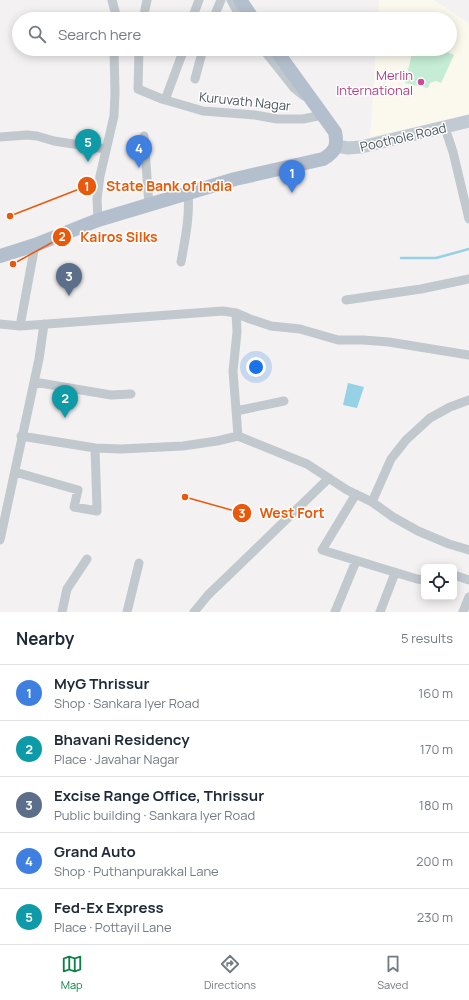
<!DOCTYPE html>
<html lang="en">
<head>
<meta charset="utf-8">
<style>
	body { margin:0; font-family:Manrope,sans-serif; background:#f6f6f7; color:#1f2937 }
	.controls { position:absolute; right:12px; bottom:12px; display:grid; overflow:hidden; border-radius:6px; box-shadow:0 2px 10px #0003 }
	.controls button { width:36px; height:36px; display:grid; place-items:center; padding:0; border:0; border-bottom:1px solid #e0e1e3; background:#fff; color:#1f2937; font:20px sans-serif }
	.you { position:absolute; left:256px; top:367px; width:14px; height:14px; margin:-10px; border:3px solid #fff; border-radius:50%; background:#1a73e8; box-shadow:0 0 0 6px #1a73e833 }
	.badge { display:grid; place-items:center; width:26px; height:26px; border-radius:50%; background:#0b8043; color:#fff; font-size:13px; font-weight:700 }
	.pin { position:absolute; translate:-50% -33px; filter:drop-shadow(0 1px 2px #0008) }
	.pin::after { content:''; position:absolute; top:21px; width:14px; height:12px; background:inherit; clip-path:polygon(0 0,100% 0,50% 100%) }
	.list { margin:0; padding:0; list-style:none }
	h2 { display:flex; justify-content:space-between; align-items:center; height:52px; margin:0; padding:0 16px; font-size:17px }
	h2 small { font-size:13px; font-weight:400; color:#747a83 }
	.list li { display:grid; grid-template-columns:26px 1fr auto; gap:12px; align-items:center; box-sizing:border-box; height:56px; padding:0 16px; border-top:1px solid #e0e1e3 }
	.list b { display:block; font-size:15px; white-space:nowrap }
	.list p { margin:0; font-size:13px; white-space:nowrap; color:#747a83 }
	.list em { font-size:13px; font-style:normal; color:#747a83 }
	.icon { flex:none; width:22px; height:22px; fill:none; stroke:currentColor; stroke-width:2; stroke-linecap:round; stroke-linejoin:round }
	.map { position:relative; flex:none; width:469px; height:612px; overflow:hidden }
	.search { position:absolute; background:#fff; box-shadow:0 2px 10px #0003; left:12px; right:12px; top:12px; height:44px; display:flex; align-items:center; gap:10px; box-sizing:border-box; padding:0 14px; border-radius:22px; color:#747a83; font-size:15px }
	.sheet { height:332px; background:#fff }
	nav { display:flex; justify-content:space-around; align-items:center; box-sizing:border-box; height:56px; border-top:1px solid #e0e1e3; background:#fff; font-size:11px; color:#747a83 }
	nav a { display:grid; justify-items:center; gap:2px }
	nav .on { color:#0b8043 }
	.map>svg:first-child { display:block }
	.commercial { fill:#fbf8ed }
	.green { fill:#c5ecd5 }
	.water { fill:#96d1e5 }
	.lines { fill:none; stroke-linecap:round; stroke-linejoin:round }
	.stream { stroke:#96d1e5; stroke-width:2.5 }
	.street { stroke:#c1c8ce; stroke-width:9 }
	.secondary { stroke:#c1c9d3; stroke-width:13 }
	.primary { stroke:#b4bfcd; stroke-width:14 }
	.hotel-dot { fill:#d1479c; stroke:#fff; stroke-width:1.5 }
	.labels { text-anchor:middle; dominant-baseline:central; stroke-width:3; stroke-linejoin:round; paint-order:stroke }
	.hotel-label { font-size:13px; fill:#b23c85; stroke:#fff; text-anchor:end }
	.street-label { font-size:13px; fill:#4b545d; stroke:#fff }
	.leader { fill:none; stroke:#e8590c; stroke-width:1.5 }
	.callout-dot { fill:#e8590c; stroke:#fff; stroke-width:1.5 }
	.mark-label { font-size:12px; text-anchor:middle; font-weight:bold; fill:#fff }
	.callout-label { font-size:14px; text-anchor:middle; font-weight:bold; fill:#e8590c; stroke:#fff; stroke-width:3; stroke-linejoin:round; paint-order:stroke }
</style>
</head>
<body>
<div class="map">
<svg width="469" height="612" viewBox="0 0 469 612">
	<rect width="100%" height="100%" fill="#f3f1f1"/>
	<!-- commercial -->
	<path class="commercial" d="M379,0H434L469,23V115L370,137L376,49H450V19H378Z"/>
	<!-- green -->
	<path class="green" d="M413,49H447L449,53L454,55L441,83L436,81L430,83L428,88L405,83Z"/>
	<!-- water -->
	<path class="water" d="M348,383L364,387L357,408L343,405Z"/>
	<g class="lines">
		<!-- stream -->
		<path class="stream" d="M401,258H436L469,249"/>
		<!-- street -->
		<path class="street" d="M112,0L117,19
			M231,0L241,19
			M143,19L147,0
			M192,19L199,0
			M213,19L221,0
			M139,49L138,89L162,99L203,111L255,115L277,119H303L323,115
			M263,49L294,88L304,96
			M195,79L203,49
			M165,100L184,49
			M445,128L453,152L469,219
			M144,136L149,205
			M0,137L27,135L37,136L54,141L106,149
			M98,220L97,199L100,176L114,116L115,93L114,49
			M181,262C185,239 190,217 188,194
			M346,300L421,289L469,279
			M0,324L20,326L223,311L236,313L250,319L271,326L300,329L338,340H363L389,342L469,355
			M20,326L35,245
			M34,382L111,395L131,394
			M236,411L284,401
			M21,436L95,448L121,449L183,446L217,441L238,436L233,371L237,332L236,313
			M238,436L307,464L347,490L372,502L393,517L418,531L449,544L469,550
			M95,448L97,508
			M15,472L78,490L74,507L97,511
			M356,494L322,550L417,579L424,580
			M372,502L391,459L406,440L430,418L450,407L469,400
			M0,540L39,359L44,324
			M454,575L469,580
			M62,612L67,589L87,559
			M127,612L139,563
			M194,612L208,595L233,571L329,478
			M335,612L356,561
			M380,612L395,573
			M463,612L469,597"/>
		<!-- secondary -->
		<path class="secondary" d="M336,146L348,148L361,147L469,121"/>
		<!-- primary -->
		<path class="primary" d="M240,0L253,19
			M0,256L35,245L98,220L235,179L323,159C335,152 338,146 335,132L275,49"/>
	</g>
	<!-- markers -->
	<circle class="hotel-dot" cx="421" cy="82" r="4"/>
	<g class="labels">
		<!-- hotel labels -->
		<g class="hotel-label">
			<text x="413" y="75">Merlin<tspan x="413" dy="15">International</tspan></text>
		</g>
		<!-- street labels -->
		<g class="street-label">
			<text transform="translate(245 101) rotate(6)">Kuruvath Nagar</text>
			<text transform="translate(403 137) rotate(-13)">Poothole Road</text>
		</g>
	</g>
	<!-- callouts -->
	<path class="leader" d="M10 216L87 186M13 264L62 237M185 497L242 513"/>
	<g class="callout-dot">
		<circle cx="10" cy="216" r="4"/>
		<circle cx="13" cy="264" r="4"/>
		<circle cx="185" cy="497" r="4"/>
		<circle cx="87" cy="186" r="10"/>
		<circle cx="62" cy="237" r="10"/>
		<circle cx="242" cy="513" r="10"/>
	</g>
	<g class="mark-label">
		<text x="87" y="191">1</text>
		<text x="62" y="241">2</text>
		<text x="242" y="518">3</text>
	</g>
	<g class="callout-label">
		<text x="169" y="191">State Bank of India</text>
		<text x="119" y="242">Kairos Silks</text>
		<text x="292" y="518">West Fort</text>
	</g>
</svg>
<div class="controls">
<button><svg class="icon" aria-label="locate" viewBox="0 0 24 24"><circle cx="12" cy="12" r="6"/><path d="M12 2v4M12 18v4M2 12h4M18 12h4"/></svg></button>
</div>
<div class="you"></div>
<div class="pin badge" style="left:292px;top:193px;background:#3f7fe0">1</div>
<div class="pin badge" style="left:65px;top:418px;background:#0f9aa8">2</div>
<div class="pin badge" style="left:69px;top:296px;background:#5c6f8a">3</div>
<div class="pin badge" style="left:139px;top:168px;background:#3f7fe0">4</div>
<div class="pin badge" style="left:88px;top:162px;background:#0f9aa8">5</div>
<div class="search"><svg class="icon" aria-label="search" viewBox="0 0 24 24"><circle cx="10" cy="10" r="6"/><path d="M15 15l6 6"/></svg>Search here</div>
</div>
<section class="sheet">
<h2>Nearby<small>5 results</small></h2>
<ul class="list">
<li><span class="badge" style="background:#3f7fe0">1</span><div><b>MyG Thrissur</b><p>Shop · Sankara Iyer Road</p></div><em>160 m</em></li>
<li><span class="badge" style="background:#0f9aa8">2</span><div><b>Bhavani Residency</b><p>Place · Javahar Nagar</p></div><em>170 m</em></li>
<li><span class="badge" style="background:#5c6f8a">3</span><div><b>Excise Range Office, Thrissur</b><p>Public building · Sankara Iyer Road</p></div><em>180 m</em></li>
<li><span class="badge" style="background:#3f7fe0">4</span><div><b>Grand Auto</b><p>Shop · Puthanpurakkal Lane</p></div><em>200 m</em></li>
<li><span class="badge" style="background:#0f9aa8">5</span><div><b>Fed-Ex Express</b><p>Place · Pottayil Lane</p></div><em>230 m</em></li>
</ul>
</section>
<nav>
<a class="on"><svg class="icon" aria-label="map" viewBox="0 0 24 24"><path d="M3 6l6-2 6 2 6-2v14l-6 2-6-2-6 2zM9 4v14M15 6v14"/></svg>Map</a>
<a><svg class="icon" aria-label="directions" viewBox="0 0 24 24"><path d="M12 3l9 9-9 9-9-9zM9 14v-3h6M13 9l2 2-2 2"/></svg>Directions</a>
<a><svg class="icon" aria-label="saved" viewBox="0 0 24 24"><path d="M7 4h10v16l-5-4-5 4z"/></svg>Saved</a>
</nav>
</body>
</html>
